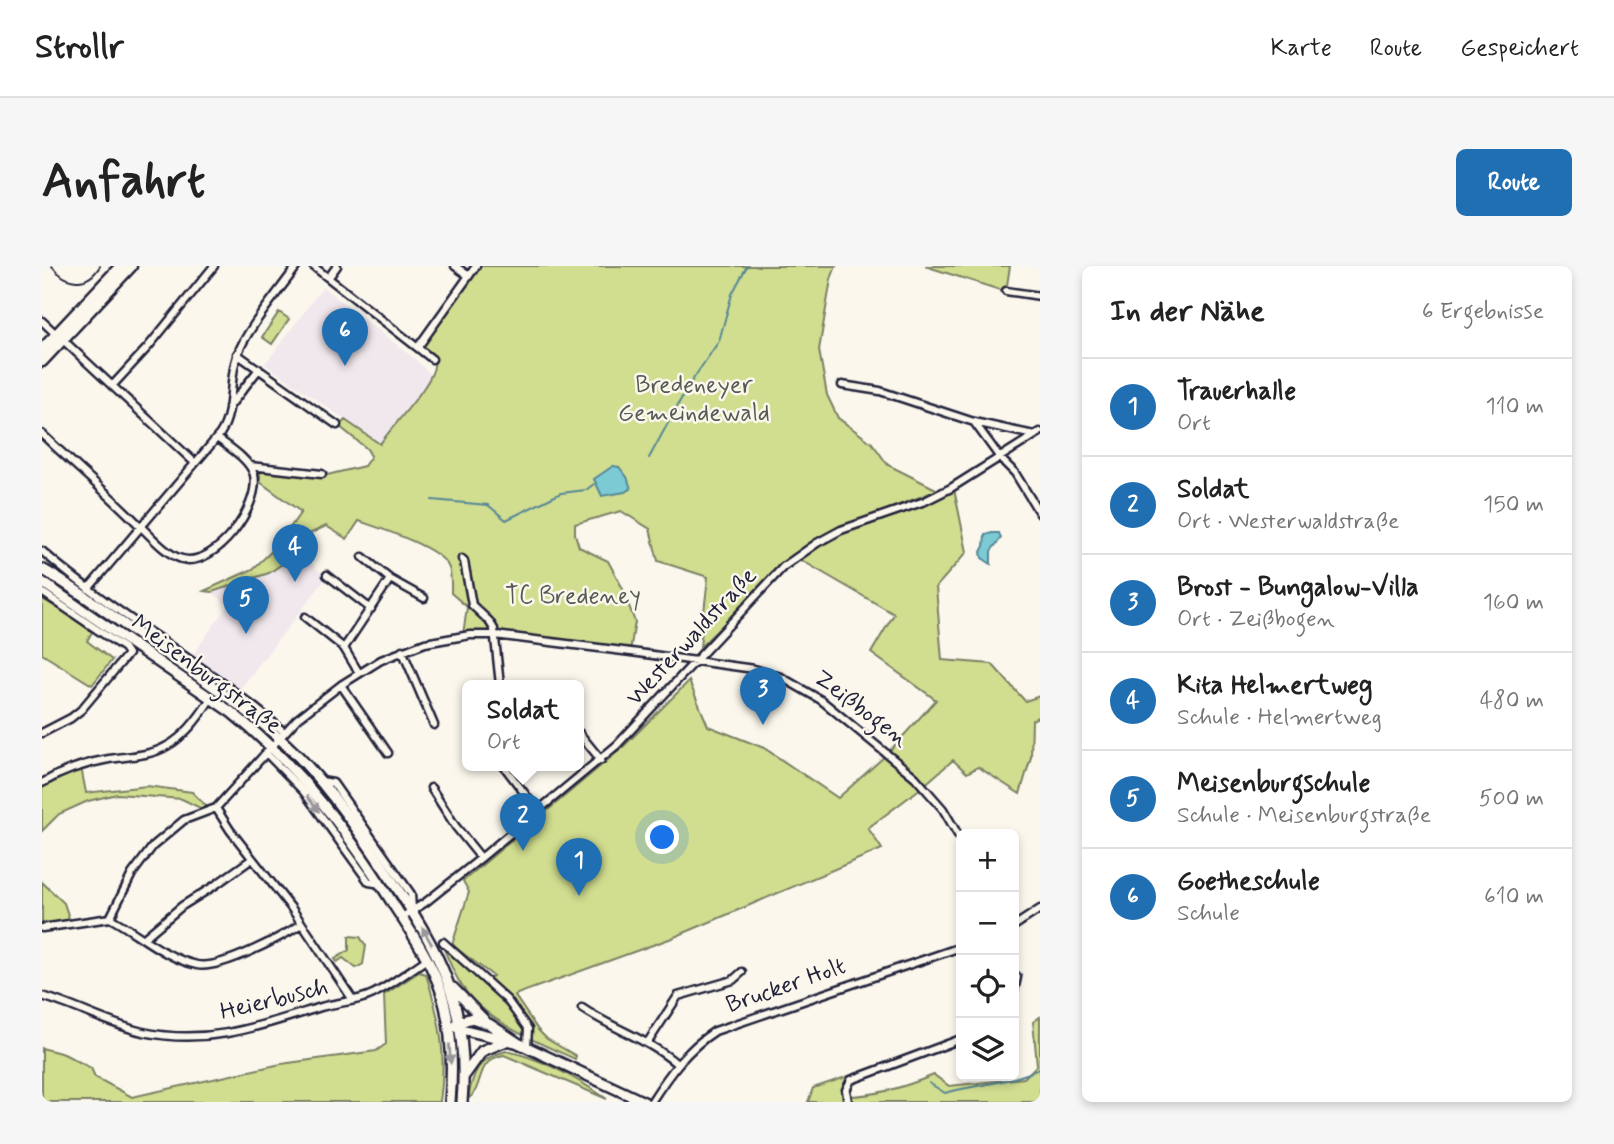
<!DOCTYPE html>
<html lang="de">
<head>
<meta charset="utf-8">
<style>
	body { margin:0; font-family:Mynerve,sans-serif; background:#f6f6f6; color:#222 }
	.controls { position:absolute; right:21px; bottom:21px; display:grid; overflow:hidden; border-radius:10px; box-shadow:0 4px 10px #0003 }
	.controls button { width:63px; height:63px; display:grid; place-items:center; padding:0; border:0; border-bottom:2px solid #e0e0e0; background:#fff; color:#222; font:35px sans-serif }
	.you { position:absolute; left:621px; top:572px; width:24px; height:24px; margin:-18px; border:5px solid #fff; border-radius:50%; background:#1a73e8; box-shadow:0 0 0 10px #1a73e833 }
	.badge { display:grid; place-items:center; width:46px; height:46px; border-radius:50%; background:#1f6fb2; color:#fff; font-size:23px; font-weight:700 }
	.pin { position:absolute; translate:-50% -58px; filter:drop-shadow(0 2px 4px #0008) }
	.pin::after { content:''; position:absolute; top:37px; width:24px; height:21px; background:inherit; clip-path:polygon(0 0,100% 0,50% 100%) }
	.popup { position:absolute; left:420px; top:414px; width:122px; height:91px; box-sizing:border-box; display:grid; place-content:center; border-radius:10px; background:#fff; filter:drop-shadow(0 2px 5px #0005); font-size:23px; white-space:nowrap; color:#767676 }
	.popup b { font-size:26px; color:#222 }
	.popup::after { content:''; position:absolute; left:50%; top:100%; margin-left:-14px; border:14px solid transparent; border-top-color:#fff }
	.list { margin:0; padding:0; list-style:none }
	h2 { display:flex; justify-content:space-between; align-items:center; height:91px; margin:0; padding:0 28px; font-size:30px }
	h2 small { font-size:23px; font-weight:400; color:#767676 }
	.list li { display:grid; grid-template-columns:46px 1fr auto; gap:21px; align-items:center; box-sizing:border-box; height:98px; padding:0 28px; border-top:2px solid #e0e0e0 }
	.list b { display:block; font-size:26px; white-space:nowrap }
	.list p { margin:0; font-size:23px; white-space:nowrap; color:#767676 }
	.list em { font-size:23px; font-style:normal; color:#767676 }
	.icon { flex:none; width:38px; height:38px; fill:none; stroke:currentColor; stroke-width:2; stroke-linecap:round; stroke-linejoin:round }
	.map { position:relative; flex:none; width:998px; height:836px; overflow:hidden; border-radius:10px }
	header { display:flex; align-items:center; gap:42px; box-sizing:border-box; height:98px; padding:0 35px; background:#fff; border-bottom:2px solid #e0e0e0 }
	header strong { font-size:33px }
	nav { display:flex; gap:38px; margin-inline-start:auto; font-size:24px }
	.intro { display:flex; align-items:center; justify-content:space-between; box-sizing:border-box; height:168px; padding:0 42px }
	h1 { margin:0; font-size:49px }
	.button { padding:18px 32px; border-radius:10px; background:#1f6fb2; color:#fff; font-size:24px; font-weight:700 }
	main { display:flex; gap:42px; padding:0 42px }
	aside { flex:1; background:#fff; border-radius:10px; box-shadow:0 4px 10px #0003 }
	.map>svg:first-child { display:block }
	.built { fill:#f1e8ee }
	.green { fill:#d1dd8f; stroke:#7a8065; stroke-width:2 }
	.water { fill:#7bcbd4; stroke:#578797; stroke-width:2 }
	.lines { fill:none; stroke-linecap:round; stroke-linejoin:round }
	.stream { stroke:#578797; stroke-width:2 }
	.street-casing { stroke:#22223b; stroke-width:11 }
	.secondary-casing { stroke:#22223b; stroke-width:14 }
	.primary-casing { stroke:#22223b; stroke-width:15 }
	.street { stroke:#fbf7ec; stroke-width:6 }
	.secondary { stroke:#fbf7ec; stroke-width:9 }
	.primary { stroke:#fbf7ec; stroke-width:10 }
	.tram { stroke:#22223b; stroke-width:2 }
	.oneway { fill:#99979c }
	.labels { text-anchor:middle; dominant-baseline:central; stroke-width:5; stroke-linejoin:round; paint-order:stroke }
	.park-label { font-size:24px; fill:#575a54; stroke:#fbf7ec }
	.street-label { font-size:24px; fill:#22223b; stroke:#fbf7ec }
</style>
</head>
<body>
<header>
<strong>Strollr</strong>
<nav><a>Karte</a><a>Route</a><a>Gespeichert</a></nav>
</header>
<div class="intro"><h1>Anfahrt</h1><a class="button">Route</a></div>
<main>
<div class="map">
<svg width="998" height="836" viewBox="0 0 998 836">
	<rect width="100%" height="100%" fill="#fbf7ec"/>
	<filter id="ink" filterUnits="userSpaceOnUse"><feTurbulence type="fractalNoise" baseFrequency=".0143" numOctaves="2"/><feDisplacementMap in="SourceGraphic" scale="14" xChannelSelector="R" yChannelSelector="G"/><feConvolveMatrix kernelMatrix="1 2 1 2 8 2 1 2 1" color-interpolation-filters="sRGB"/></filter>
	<g filter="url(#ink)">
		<!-- built -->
		<path class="built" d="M281,21L373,93L389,109L386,116L338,178L223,98Z
			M251,284L282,308L280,312L282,315L198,423L150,390L186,339L170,326L227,308L240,298Z"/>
		<!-- green -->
		<path class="green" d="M436,0H794L789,13L777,84L785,129L796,152L830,177L846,199L896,224L836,247L873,237L911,218L925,286L894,321L900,394L950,398L983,435L998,430V450L990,454L989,491L978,528L936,501L925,507L911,494L879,522L826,562L840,583L630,672L475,728L473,730L496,764L505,773L534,790L533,793C493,775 445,757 420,720C412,709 407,694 401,681L443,715L451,710L410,679L427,626L421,615L579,483L647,415L666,460L722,482L796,532L843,490L894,434L829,387L852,348L752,290L658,381L666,311L616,295L608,263L579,245L533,258V268L537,281L566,295L580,321L593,356L588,385L454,368L421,369L425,341L409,327C409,318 410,307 406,300C397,281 337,262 317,255L305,273L284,260L261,271L240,298L227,307L170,326L162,325L211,303L235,280L259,246L218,216V202L281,210L322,200L329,190L325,183L297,160L303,154L338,178C349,161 396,113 392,96C391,90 382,85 377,81Z
			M883,0H968L964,26Z
			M237,46L247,53L230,78L220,71Z
			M0,333L19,344L50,366L45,375L70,394L50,419L0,388Z
			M39,501L44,527L105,520L150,526L165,541L160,543L140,533L75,528L46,535L17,548L0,565V518Z
			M0,616L22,637L28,655L0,661Z
			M307,670L318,671L324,680L321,698L314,702L301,692L295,696L293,693L307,684Z
			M377,706L384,708C398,753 405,788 398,836H0V782L22,788L49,802L53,811L90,831L239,798L334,785L344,778L342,729Z
			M998,751V836H807L806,830C835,830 865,820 892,809L907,820L982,812L995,799L991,756Z
			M464,785C500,792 536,813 565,833L462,789C432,794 443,821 426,833C432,805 435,793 464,785Z
			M807,810L801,823L804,836H766L771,822Z"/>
		<!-- water -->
		<path class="water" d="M571,200L577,201L585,211L589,223L583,226L560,230L552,213Z
			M950,267H957L959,272L949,285V298L940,292L939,286L942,280L943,269Z"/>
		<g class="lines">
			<!-- stream -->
			<path class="stream" d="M607,192L645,122L677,75L690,28L705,0
				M390,234L446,239L464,254L519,227L544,224L552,218
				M887,817L903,827C933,819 972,816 998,802"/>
			<defs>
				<path id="street" d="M271,0L390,93
					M413,0L427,10
					M287,11L295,0
					M964,25L998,30
					M0,55L15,69
					M20,73L153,197
					M376,81L434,0
					M195,88L295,159
					M800,119L838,125L932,156L992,169
					M70,120L106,81L172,0
					M187,141L217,103
					M932,156L959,193L973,207L998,248
					M0,168C32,199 67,228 98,260C109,270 125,289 140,293C173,302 219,240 212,209C208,194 187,181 175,172
					M208,200L280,208
					M0,285C76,352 167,399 242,466
					M321,291L348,313L382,332
					M420,293L422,295L430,339L447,355L452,363L458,419
					M285,309L329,343
					M46,323L178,168C193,145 186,115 195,90C203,65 239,23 255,0
					M0,326L82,382L86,388L39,444L29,452L0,467
					M263,351L302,382L317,407
					M302,382L348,313
					M360,384L392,459
					M299,419L346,487
					M537,467L559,494
					M225,488L262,526L327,616L339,618
					M461,499L496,545
					M279,515L291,517L369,628L370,643
					M0,517C20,505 44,497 67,493C87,490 108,490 125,480C144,470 158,450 169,432
					M389,522L414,561L439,592
					M174,542L188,564L250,643L311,734
					M360,651L384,636L434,596L575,479L741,301L775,277L799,264L883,235L909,222L998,166
					M68,652C96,667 123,692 155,699C178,704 239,671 260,658
					M972,660L998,643
					M0,662L68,652L90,608L111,580L142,554L174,542L255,453L299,419L339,394L383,377L428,369H453L589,386L712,403L739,411L779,434L873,511L901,543L919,574
					M102,672L140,640L172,620L210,593
					M401,676L465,734L486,763L485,780
					M972,708L975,711L972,725
					M0,730C35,740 66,758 101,766C166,780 218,760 279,741C296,736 315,736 331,728C349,719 367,705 385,693
					M540,742C571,763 606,773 635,798
					M606,776L636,730L691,714L700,706
					M609,836C627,808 645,783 673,765L919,681
					M806,836L804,824L809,814L919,773"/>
				<path id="secondary" d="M0,303C40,326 76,355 114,381C163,415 215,448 257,491C291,527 319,568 347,610C398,686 428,741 420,836
					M0,316L189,446C258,501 306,566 353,641C370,667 389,695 399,725C410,760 411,800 408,836
					M411,722L443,755
					M415,757L430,752L447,758L476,777L602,836
					M415,762L473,776
					M422,810L440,785L464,775"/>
				<path id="primary" d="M0,84L79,0
					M0,95L89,0"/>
			</defs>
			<!-- street casing -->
			<use href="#street" class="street-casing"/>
			<!-- secondary casing -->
			<use href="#secondary" class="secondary-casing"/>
			<!-- primary casing -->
			<use href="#primary" class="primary-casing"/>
			<!-- street -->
			<use href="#street" class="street"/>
			<!-- secondary -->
			<use href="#secondary" class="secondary"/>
			<!-- primary -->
			<use href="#primary" class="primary"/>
			<!-- tram -->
			<path class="tram" d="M10,0C24,18 45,22 58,0"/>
		</g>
		<!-- one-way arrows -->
		<defs><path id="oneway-solid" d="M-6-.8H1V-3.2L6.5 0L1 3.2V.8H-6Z" transform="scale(1.75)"/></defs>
		<g class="oneway">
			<use href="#oneway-solid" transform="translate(271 538) rotate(52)"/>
			<use href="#oneway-solid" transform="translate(385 670) rotate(-119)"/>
			<use href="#oneway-solid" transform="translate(408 788) rotate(86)"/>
		</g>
	</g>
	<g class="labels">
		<!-- park labels -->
		<g class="park-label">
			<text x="652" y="119">Bredeneyer<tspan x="652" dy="28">Gemeindewald</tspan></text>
			<text x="531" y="330">TC Bredeney</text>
		</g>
		<!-- street labels -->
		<g class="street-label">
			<text transform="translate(650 371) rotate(-47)">Westerwaldstraße</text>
			<text transform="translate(164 409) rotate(37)">Meisenburgstraße</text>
			<text transform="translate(819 443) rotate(37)">Zeißbogen</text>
			<text transform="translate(744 720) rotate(-19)">Brucker Holt</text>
			<text transform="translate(232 734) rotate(-14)">Heierbusch</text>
		</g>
	</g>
</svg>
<div class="controls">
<button>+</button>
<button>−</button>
<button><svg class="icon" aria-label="locate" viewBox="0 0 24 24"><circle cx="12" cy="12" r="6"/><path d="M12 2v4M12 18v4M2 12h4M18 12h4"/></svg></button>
<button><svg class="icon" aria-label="layers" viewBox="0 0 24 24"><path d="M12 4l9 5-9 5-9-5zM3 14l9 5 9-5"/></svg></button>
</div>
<div class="you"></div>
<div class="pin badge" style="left:537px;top:630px">1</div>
<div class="pin badge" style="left:481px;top:585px">2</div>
<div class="popup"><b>Soldat</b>Ort</div>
<div class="pin badge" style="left:721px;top:459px">3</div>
<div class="pin badge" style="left:253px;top:316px">4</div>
<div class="pin badge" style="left:204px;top:368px">5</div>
<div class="pin badge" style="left:303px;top:100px">6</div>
</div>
<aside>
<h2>In der Nähe<small>6 Ergebnisse</small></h2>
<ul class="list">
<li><span class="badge">1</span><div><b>Trauerhalle</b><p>Ort</p></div><em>110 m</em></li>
<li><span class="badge">2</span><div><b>Soldat</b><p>Ort · Westerwaldstraße</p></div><em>150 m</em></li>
<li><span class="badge">3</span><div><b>Brost - Bungalow-Villa</b><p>Ort · Zeißbogen</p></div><em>160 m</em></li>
<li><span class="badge">4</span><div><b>Kita Helmertweg</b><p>Schule · Helmertweg</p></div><em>480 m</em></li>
<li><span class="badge">5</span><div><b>Meisenburgschule</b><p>Schule · Meisenburgstraße</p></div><em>500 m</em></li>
<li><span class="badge">6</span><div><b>Goetheschule</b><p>Schule</p></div><em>610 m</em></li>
</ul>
</aside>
</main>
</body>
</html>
